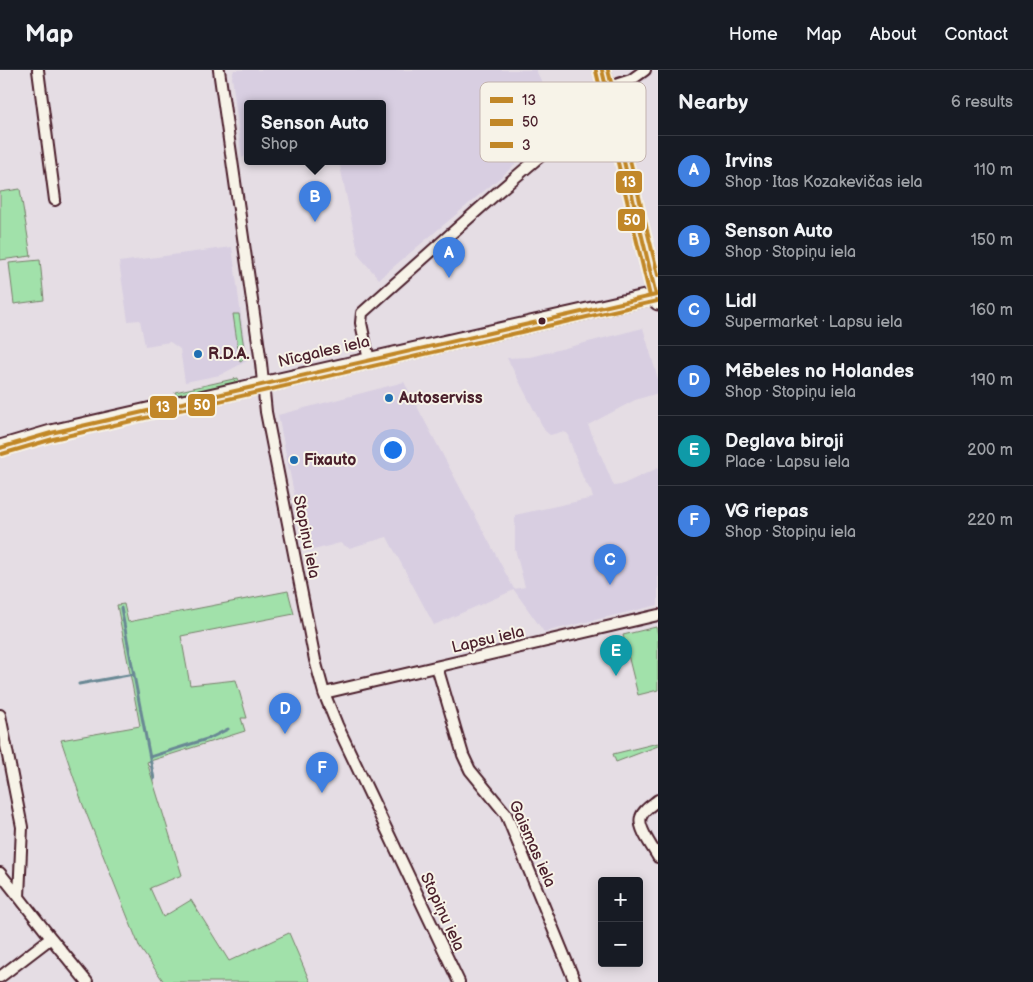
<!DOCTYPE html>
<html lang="en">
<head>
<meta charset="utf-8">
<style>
	body { margin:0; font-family:"Balsamiq Sans",sans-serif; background:#242831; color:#f1f3f6 }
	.controls { position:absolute; right:15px; bottom:15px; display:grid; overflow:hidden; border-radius:5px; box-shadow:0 2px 12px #0003 }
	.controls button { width:45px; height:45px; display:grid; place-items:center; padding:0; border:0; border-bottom:1px solid #363941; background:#171b24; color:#f1f3f6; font:25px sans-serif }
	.you { position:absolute; left:392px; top:379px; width:18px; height:18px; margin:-12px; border:4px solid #fff; border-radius:50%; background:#1a73e8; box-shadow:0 0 0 8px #1a73e833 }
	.badge { display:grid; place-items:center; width:32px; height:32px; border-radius:50%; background:#1f6fb2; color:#fff; font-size:16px; font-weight:700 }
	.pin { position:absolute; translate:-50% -41px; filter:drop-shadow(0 1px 2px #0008) }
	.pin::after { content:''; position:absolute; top:26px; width:18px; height:15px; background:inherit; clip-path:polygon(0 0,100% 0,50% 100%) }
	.popup { position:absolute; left:244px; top:30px; width:142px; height:65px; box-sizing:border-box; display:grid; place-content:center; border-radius:5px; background:#171b24; filter:drop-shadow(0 1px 4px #0005); font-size:16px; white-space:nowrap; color:#9ea1a6 }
	.popup b { font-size:19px; color:#f1f3f6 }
	.popup::after { content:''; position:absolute; left:50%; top:100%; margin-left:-10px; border:10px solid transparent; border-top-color:#171b24 }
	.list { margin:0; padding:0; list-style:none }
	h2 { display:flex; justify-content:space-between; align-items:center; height:65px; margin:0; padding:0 20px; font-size:21px }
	h2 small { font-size:16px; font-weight:400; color:#9ea1a6 }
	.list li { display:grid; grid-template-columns:32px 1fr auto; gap:15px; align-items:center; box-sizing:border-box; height:70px; padding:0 20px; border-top:1px solid #363941 }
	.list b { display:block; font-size:19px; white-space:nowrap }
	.list p { margin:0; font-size:16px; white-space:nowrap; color:#9ea1a6 }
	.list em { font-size:16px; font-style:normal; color:#9ea1a6 }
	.map { position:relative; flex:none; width:658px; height:912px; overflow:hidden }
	header { display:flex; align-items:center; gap:30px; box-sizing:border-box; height:70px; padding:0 25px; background:#171b24; border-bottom:1px solid #363941 }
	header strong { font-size:24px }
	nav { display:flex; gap:28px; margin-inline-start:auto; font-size:18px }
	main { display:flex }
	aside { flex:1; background:#171b24 }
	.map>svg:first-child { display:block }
	.built { fill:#d8cee1 }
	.green { fill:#a1e1aa; stroke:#76806a }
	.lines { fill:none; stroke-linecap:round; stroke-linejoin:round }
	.stream { stroke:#698894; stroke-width:3 }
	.street-casing { stroke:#4a1f2b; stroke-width:14 }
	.secondary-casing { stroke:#4a1f2b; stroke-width:19 }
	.street { stroke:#f7f3e8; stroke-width:10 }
	.secondary { stroke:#f7f3e8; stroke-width:15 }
	.bus-1-casing { stroke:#f7f3e8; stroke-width:8 }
	.bus-2-casing { stroke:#f7f3e8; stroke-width:8 }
	.bus-3-casing { stroke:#f7f3e8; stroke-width:8 }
	.bus-1 { stroke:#c18728; stroke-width:4 }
	.bus-2 { stroke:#c18728; stroke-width:4 }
	.bus-3 { stroke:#c18728; stroke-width:4 }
	.bus-dot { fill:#4a1f2b; stroke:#f7f3e8; stroke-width:2 }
	.poi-dot { fill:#1f6fb2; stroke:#f7f3e8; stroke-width:2 }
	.labels { text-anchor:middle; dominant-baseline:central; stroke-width:4; stroke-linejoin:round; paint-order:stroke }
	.street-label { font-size:16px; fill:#4a1f2b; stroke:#f7f3e8 }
	.poi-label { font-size:16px; font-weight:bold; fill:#4a1f2b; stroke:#f7f3e8; text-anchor:start }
	.key { fill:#f7f3e8; stroke:#c3b3af; stroke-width:1 }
	.key-label { font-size:14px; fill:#4a1f2b }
	.line-badge { stroke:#f7f3e8; stroke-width:2 }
	.badge-label { font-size:14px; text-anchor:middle; font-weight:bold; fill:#fff }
</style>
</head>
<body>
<header>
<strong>Map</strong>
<nav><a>Home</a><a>Map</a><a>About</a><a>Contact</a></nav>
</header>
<main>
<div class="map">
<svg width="658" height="912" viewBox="0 0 658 912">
	<rect width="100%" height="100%" fill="#e5dde4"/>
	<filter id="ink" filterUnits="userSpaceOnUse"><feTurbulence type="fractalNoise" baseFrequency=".02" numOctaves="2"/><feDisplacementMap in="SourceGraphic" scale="10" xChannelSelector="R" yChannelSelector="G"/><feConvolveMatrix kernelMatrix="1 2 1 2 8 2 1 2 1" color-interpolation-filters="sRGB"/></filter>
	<g filter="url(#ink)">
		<!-- built -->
		<path class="built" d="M234,0H536L560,51L508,101L379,209L359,186L339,91H382V33H248L247,85L242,88L232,7Z
			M232,177L247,291L220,305L185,312L180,279L170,272L145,276L140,250L128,251L119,192Z
			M643,258L658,309V323L635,330L588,355L614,416L621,415L658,398V535L544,562L514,520L434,555L387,467L349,478L340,473L306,482L278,345L404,312L514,519L525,517L515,479V445L593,428L591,421L583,408L567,363L561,362L550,365L545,361L507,288L530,287Z"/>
		<!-- green -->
		<path class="green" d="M20,119L31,186L0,190V122Z
			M40,190L44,230L14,234L9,193Z
			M233,244H239L245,285L242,291L240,292Z
			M238,308L239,312L176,326L175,322Z
			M288,521L294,544L181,566L190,615L236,610L247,648H241L245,661L147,692L182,805L150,818L163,847L191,830L229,891L289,863L310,912H164L140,878L83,735L61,670L140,656L117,535L124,534L128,552Z
			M656,557L658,565V620L638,625L623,565Z
			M658,673V676L616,692L613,684Z"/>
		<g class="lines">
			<!-- stream -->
			<path class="stream" d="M121,538L154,709
				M79,614L134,604
				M150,687L210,668L228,659"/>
			<defs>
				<path id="street" d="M38,0L55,130
					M219,0L261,293L266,342L315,590L324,623L337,655L459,912
					M606,18L631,10L645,0
					M369,290L361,253L362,243L498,122L584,49
					M437,597L463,685L470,700L506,744L575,912
					M324,623L658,545
					M0,645L22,757L19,827L51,868
					M658,730C652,735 643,740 641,747C637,757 653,778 658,787
					M0,803L19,827
					M0,907L51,868L87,912"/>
				<path id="secondary" d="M602,0L658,232
					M0,378L51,363L658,225"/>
			</defs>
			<!-- street casing -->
			<use href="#street" class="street-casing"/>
			<!-- secondary casing -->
			<use href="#secondary" class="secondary-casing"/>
			<!-- street -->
			<use href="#street" class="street"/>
			<!-- secondary -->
			<use href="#secondary" class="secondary"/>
			<defs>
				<path id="bus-1" d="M602,0L656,225
					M0,378L51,363L656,225"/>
				<path id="bus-2" d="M596,1L650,226
					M2,384L53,369L657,231"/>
				<path id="bus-3" d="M608,0L658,205"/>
			</defs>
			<!-- bus-1 casing -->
			<use href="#bus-1" class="bus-1-casing"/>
			<!-- bus-2 casing -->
			<use href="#bus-2" class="bus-2-casing"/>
			<!-- bus-3 casing -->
			<use href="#bus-3" class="bus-3-casing"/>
			<!-- bus-1 -->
			<use href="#bus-1" class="bus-1"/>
			<!-- bus-2 -->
			<use href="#bus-2" class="bus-2"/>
			<!-- bus-3 -->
			<use href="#bus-3" class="bus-3"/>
		</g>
	</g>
	<!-- markers -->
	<circle class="bus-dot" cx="542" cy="251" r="4.5"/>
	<g class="poi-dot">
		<circle cx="198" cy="284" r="5"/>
		<circle cx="389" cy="328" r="5"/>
		<circle cx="294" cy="390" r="5"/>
	</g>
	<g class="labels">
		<!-- street labels -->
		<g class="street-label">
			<text transform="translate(324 282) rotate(-13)">Nīcgales iela</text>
			<text transform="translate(306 467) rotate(79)">Stopiņu iela</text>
			<text transform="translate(488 570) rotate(-13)">Lapsu iela</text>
			<text transform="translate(532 774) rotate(66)">Gaismas iela</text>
			<text transform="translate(442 842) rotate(65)">Stopiņu iela</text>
		</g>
		<!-- poi labels -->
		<g class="poi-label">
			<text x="208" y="284">R.D.A.</text>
			<text x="399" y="328">Autoserviss</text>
			<text x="304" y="390">Fixauto</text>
		</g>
	</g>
	<!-- legend -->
	<rect x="480" y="12" width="166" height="80" rx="8" class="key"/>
	<rect x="490" y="27" width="23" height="6" fill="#c18728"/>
	<rect x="490" y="49" width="23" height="7" fill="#c18728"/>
	<rect x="490" y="72" width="23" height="6" fill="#c18728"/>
	<g class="key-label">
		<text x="522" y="35">13</text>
		<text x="522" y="57">50</text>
		<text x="522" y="80">3</text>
	</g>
	<g class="line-badge">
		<rect x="615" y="100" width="28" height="24" rx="5" fill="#c18728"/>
		<rect x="617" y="138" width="29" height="24" rx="5" fill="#c18728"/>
		<rect x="187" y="323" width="29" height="24" rx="5" fill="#c18728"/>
		<rect x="149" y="325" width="29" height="24" rx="5" fill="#c18728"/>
	</g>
	<g class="badge-label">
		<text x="629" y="117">13</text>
		<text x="632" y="155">50</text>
		<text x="202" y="340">50</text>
		<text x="163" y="342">13</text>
	</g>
</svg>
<div class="controls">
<button>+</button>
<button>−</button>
</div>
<div class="you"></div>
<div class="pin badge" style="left:449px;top:208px;background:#3f7fe0">A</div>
<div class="pin badge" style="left:315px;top:152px;background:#3f7fe0">B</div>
<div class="popup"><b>Senson Auto</b>Shop</div>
<div class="pin badge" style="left:610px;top:515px;background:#3f7fe0">C</div>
<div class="pin badge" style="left:285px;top:664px;background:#3f7fe0">D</div>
<div class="pin badge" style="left:616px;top:606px;background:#0f9aa8">E</div>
<div class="pin badge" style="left:322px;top:723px;background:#3f7fe0">F</div>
</div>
<aside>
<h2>Nearby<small>6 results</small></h2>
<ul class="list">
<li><span class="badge" style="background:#3f7fe0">A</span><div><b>Irvins</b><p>Shop · Itas Kozakevičas iela</p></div><em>110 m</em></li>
<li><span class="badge" style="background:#3f7fe0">B</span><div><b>Senson Auto</b><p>Shop · Stopiņu iela</p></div><em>150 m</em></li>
<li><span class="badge" style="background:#3f7fe0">C</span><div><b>Lidl</b><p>Supermarket · Lapsu iela</p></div><em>160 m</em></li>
<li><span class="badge" style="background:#3f7fe0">D</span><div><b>Mēbeles no Holandes</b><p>Shop · Stopiņu iela</p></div><em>190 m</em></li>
<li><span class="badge" style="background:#0f9aa8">E</span><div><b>Deglava biroji</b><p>Place · Lapsu iela</p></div><em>200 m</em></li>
<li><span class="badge" style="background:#3f7fe0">F</span><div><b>VG riepas</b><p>Shop · Stopiņu iela</p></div><em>220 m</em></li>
</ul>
</aside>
</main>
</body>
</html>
